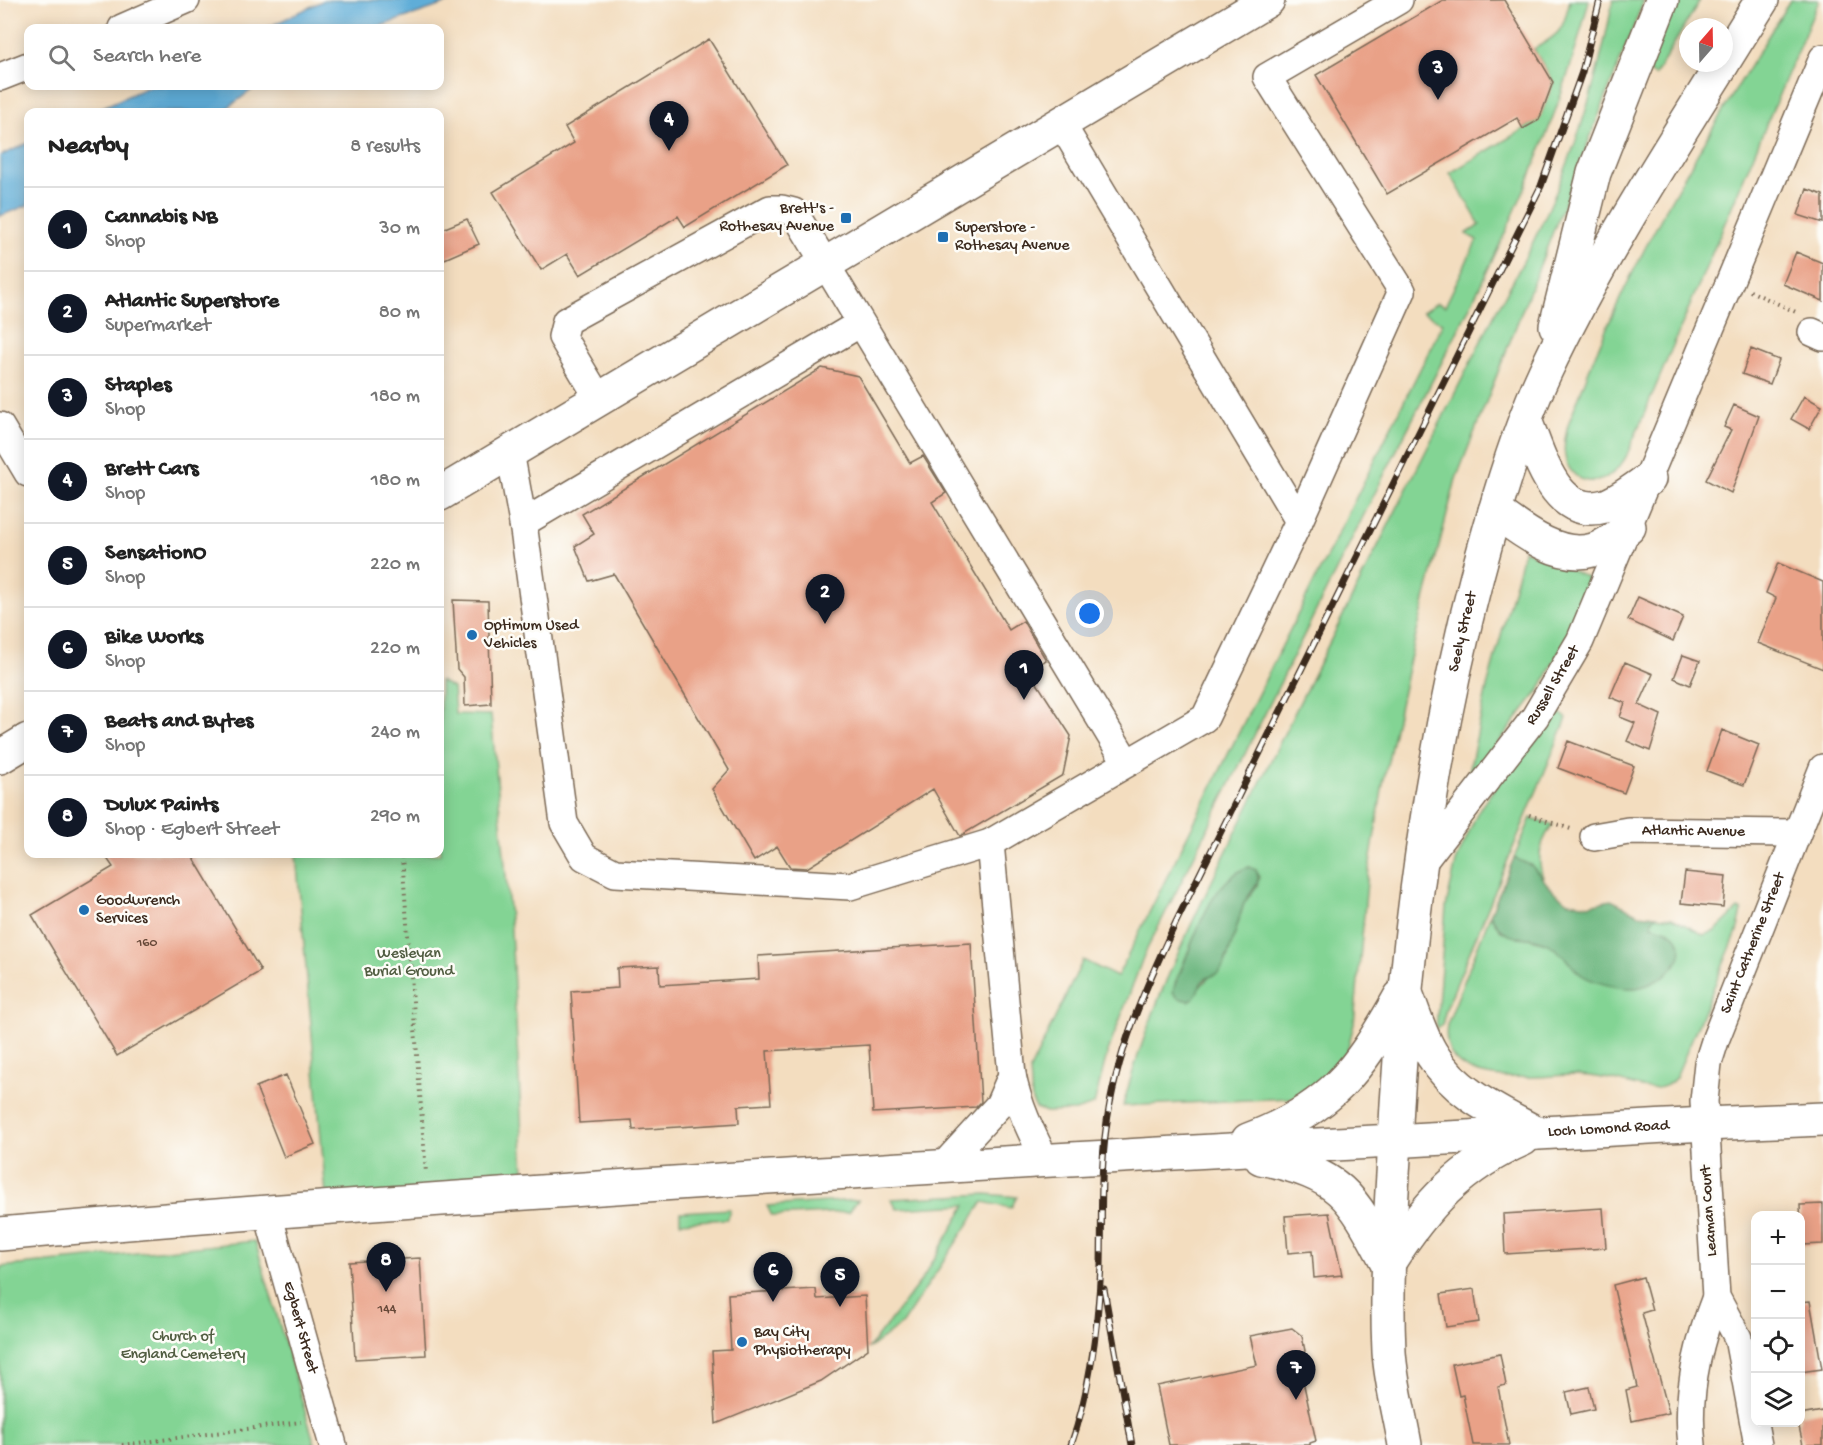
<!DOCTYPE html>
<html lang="en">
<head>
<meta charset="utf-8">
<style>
	body { margin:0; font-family:"Gochi Hand",sans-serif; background:#f6f6f6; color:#222 }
	.controls { position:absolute; right:18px; bottom:18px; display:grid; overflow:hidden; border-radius:12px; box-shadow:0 3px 15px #0003 }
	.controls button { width:54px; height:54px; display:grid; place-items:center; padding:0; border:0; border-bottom:2px solid #e0e0e0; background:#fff; color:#222; font:30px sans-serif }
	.compass { position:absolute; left:1679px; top:18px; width:54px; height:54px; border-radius:50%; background:#fff; box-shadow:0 3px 15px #0003; rotate:20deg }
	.you { position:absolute; left:1090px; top:614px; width:21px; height:21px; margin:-15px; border:4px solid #fff; border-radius:50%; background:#1a73e8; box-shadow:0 0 0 9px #1a73e833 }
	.badge { display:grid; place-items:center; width:39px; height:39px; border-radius:50%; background:#111827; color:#fff; font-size:20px; font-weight:700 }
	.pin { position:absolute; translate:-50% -50px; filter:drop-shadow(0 2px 3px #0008) }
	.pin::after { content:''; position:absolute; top:32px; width:21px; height:18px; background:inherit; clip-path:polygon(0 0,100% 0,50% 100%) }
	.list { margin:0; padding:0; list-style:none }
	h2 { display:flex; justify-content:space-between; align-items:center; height:78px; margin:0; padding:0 24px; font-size:26px }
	h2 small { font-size:20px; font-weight:400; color:#767676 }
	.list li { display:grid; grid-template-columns:39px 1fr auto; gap:18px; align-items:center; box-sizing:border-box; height:84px; padding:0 24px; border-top:2px solid #e0e0e0 }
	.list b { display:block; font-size:22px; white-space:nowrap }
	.list p { margin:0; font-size:20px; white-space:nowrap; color:#767676 }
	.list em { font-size:20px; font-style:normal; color:#767676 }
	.icon { flex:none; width:33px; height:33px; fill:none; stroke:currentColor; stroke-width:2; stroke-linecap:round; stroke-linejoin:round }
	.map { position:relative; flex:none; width:1823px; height:1445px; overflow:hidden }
	.search { position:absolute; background:#fff; box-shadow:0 3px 15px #0003; left:24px; top:24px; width:420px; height:66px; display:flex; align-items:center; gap:15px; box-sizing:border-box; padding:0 21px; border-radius:12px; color:#767676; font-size:22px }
	.panel { position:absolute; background:#fff; box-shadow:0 3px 15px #0003; left:24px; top:108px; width:420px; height:750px; border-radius:12px }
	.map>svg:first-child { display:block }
	.green { fill:#83d494; stroke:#5f7f59; stroke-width:1.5; fill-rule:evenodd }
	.forest { fill:#6ab67e; stroke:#52704e; stroke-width:1.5 }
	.water { fill:#5eadd8; stroke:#4c6c7b; stroke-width:1.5 }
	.building { fill:#e9a187 }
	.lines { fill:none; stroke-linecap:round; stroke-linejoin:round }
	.minor-casing { stroke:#7b6956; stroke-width:30 }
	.major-casing { stroke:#7b6956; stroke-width:36 }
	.path { stroke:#7b6956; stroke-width:4; stroke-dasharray:1.5 4.5; stroke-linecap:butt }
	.minor { stroke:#fff; stroke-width:27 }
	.major { stroke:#fff; stroke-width:33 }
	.rail-casing { stroke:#3b2a1e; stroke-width:7 }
	.rail { stroke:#fdfcf7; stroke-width:4.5; stroke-dasharray:14; stroke-linecap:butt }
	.poi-dot { fill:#1f6fb2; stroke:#fdfcf7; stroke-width:2 }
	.labels { text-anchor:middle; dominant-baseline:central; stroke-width:5; stroke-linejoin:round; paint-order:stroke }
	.number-label { font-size:14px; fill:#664838 }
	.poi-label { font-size:16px; fill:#3b2a1e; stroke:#fdfcf7; text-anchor:start }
	.street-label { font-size:16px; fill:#3b2a1e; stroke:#fdfcf7 }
	.park-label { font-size:16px; fill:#515d41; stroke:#fdfcf7 }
</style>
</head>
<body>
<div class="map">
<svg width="1823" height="1445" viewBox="0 0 1823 1445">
	<rect width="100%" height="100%" fill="#fdfcf7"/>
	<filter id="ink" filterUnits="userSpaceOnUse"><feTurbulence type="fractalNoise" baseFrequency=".0167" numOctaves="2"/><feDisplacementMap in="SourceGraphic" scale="12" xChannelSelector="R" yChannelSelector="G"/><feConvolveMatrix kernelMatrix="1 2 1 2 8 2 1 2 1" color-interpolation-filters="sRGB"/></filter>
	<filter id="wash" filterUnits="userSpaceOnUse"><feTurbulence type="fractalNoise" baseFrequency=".008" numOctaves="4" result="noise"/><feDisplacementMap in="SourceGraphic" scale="24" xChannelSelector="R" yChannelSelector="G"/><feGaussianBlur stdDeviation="1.35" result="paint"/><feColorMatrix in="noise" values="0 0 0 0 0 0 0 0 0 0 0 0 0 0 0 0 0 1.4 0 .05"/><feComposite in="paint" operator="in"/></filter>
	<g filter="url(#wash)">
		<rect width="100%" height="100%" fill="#f3ddbf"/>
		<!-- green -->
		<path class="green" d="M1570,0H1589C1547,173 1458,328 1379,485C1300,641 1224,799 1144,955L1107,1054L1094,1105L1075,1111L1046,1112L1036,1108L1032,1101L1030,1070L1083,960L1117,977L1443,323L1422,312L1437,303L1445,306L1477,240L1466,234L1480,225L1450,173L1539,120L1553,82L1534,49C1562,33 1562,31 1570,0Z
			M1613,0H1644L1456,479L1409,663L1383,784L1367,882L1354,1024L1346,1055L1323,1079L1305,1092L1291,1098L1123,1106C1152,994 1207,892 1257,789C1335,629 1416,472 1495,313C1555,209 1591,118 1613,0ZM1249,867L1256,870L1259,877L1257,886L1244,903L1226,962L1200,986L1175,983C1194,942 1206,889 1249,867Z
			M1673,0H1700L1655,76L1646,70Z
			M1790,0H1819L1626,457C1615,475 1600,486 1580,479C1572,474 1566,465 1565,457C1561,433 1575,408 1583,386C1634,249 1715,125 1790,0Z
			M1524,550L1595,581L1540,689L1470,779L1468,777L1487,687Z
			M440,681L453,688L455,714L491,715L511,930L525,1191L327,1206L296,854H440Z
			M1552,708L1567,718L1446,1009L1442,1025L1436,1029L1446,907L1456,862L1478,811Z
			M1531,818L1553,825C1539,842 1536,860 1544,880L1532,866L1514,858Z
			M1738,909L1742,911L1737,932L1676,1077C1659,1101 1626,1080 1603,1078C1593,1076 1582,1075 1571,1075C1533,1076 1437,1092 1447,1025L1490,915L1501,931L1550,944L1564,955L1579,973L1596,981L1635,988L1670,931L1652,925V920L1656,916L1672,918L1704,935L1715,931Z
			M986,1194L1017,1197L1011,1208L983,1202L902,1324L868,1349L923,1278L966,1205L897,1209L891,1199Z
			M858,1200L849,1212L772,1216L767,1206Z
			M730,1209L727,1219L680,1222V1212Z
			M255,1241L315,1445H0V1267Z"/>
		<!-- forest -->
		<path class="forest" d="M1514,858L1532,866L1554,892L1569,902L1590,905L1611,900L1639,914L1656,916L1652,920V925C1660,928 1671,930 1676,937C1694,961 1655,987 1634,988C1620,989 1588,982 1578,972C1568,962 1561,951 1548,944C1520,929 1512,950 1490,915Z
			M1249,867L1256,870C1263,887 1248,891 1243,906C1239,919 1227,964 1220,971C1216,976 1209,976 1204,980C1196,987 1200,996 1189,1001L1178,998L1173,992C1175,981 1181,972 1185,961C1197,930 1214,878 1249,867Z"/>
		<!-- water -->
		<path class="water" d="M324,0H457L375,28H267Z
			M150,86H257L222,112H92Z
			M28,143V205L0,216V156Z"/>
		<g id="blocks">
			<!-- building -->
			<path class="building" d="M1443,0H1504L1553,82L1539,120L1523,129L1517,118L1387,194L1316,75Z
				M709,39L787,165L685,227L678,216L580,275L567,254L541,270L493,192L574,143L565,127Z
				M1807,189L1823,195V223L1798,215Z
				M467,219L479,244L440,261V230Z
				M1796,252L1823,263V301L1783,284Z
				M1751,349L1779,360L1770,384L1742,374Z
				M822,368L858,376L910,463L923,456L946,493L932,502L1009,630L1023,621L1046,660L1029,671L1071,736L1063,775L960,836L933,789L807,868L790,867L777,846L754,861L712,789L729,770L614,574L589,581L575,546L594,534L582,514Z
				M1804,396L1822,406L1809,429L1791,419Z
				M1734,405L1759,416L1731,493L1706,480L1731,430L1724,427Z
				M1778,563L1823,582V669L1758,643L1776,598L1766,593Z
				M1638,597L1683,617L1673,641L1628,620Z
				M453,600L488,601L491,704L465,706L464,677L457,669Z
				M1683,655L1700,661L1690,685L1674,678Z
				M1625,662L1653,674L1639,705L1661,715L1650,751L1627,741L1635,723L1620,717L1625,703L1610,697Z
				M1722,730L1759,745L1744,785L1707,771Z
				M1568,741L1634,766L1624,793L1558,768Z
				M104,854H191L261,971L117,1056L32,915L113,867Z
				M1685,872L1726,876L1723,907L1681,903Z
				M971,943L981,1102L976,1107L873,1113L869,1045L767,1051L771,1104L738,1106L739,1123L633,1130L632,1120L579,1123L571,991L618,988L617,968L659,966L660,985L759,979L758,956Z
				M286,1075L315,1144L284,1157L256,1087Z
				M1823,1204V1244L1802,1245L1800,1205Z
				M1603,1208L1606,1248L1505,1254L1503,1214Z
				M1329,1213L1342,1275L1314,1278L1312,1251L1288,1253L1285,1216Z
				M420,1258L426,1355L355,1359L349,1262Z
				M1643,1277L1652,1310L1642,1313L1669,1413L1632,1421L1626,1390L1637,1387L1613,1285Z
				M816,1289L817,1299L865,1296L868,1349L821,1381L716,1424L712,1351L731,1350L728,1294Z
				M1474,1289L1479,1322L1446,1327L1441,1294Z
				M1810,1301L1822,1369L1800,1372V1302Z
				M1292,1328L1302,1336L1305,1351L1299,1362L1316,1441L1310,1443V1445H1169L1157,1386L1257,1365L1250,1336Z
				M1500,1354L1506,1385L1498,1387L1509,1445H1473L1463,1395L1459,1396L1452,1364Z
				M1589,1387L1594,1409L1571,1414L1566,1392Z
				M1823,1411V1445H1803L1798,1422H1800V1415Z"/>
		</g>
	</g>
	<g filter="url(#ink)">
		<use href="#blocks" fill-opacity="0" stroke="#7b6956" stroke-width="1.5"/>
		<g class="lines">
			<defs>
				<g id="minor">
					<path d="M122,28L186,0"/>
					<path d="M0,77L28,66"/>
					<path d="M1061,123L1299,521L1402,291L1267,77L1399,0"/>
					<path d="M1812,332L1823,337"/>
					<path d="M599,399L562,337L566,321L770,209H782L794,212L1127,763"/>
					<path d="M0,426L28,473"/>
					<path d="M510,452L523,523L859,324"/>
					<path d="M523,523L564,823L584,857L615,873L850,886L990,843L1205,718L1299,521"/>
					<path id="s1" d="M1594,837L1628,831L1796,833"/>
					<path d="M990,843L1012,1075C1018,1106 1031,1132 1045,1160"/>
					<path id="s2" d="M1419,867L1535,717L1580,641L1823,58"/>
					<path d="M943,1166L999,1105L1012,1075"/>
					<path id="s3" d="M267,1210L333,1445"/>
					<path d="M1692,1445C1686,1396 1698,1343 1716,1297"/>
					<path id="s4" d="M1758,1445L1738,1338L1716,1297L1704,1101L1708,1063L1716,1038L1823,768"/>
				</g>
				<g id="major">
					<path d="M1724,61L1762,0"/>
					<path d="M1556,326L1594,173L1662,0"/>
					<path d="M1526,423C1540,456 1555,520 1605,506C1620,501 1636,488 1649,479"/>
					<path d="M440,494L1268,0"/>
					<path d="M1495,511C1521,530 1558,560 1593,550C1607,546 1618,536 1629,527"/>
					<path d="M0,757L28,740"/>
					<path d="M1407,996C1415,1016 1421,1038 1433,1056C1456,1094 1498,1112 1536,1133"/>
					<path d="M1248,1140C1330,1109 1358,1072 1400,997"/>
					<path d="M1261,1158C1342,1175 1351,1194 1388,1264"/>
					<path id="s5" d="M0,1234C568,1184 1136,1155 1705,1124L1823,1119"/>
					<path d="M1389,1262C1425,1206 1461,1166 1523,1139"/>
					<path id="s6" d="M1405,1445C1400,1415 1391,1383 1389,1352C1385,1269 1393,1187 1397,1104C1408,924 1432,747 1478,572C1495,508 1517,432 1545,372C1596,264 1660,164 1723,63"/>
				</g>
			</defs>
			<!-- minor casing -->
			<use href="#minor" class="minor-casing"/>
			<!-- major casing -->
			<use href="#major" class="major-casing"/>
			<!-- path -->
			<path class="path" d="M1750,291L1798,313
				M1529,815L1571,829
				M402,857L426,1173
				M122,1445L301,1422"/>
			<!-- minor -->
			<use href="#minor" class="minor"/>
			<!-- major -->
			<use href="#major" class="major"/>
			<defs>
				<path id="rail" d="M1104,1289L1132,1445
					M1071,1445C1091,1389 1098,1325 1101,1265C1102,1220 1100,1174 1106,1129C1115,1055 1145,988 1176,922L1541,186L1582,72L1600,0"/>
			</defs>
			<!-- rail casing -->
			<use href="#rail" class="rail-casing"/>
			<!-- rail -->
			<use href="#rail" class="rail"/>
		</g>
	</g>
	<!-- markers -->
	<g class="poi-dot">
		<rect x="840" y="212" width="12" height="12" rx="3"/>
		<rect x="937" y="231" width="12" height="12" rx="3"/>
		<circle cx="472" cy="635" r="6"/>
		<circle cx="84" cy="910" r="6"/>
		<circle cx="742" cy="1342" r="6"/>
	</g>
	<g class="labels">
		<!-- number labels -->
		<g class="number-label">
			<text x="147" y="943">160</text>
			<text x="387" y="1309">144</text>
		</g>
		<!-- poi labels -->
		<g class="poi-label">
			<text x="834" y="209" text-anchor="end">Brett's -<tspan x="834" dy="18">Rothesay Avenue</tspan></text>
			<text x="955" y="228">Superstore -<tspan x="955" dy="18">Rothesay Avenue</tspan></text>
			<text x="484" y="626">Optimum Used<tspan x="484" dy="18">Vehicles</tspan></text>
			<text x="96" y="901">Goodwrench<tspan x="96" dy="18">Services</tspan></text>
			<text x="754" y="1333">Bay City<tspan x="754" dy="18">Physiotherapy</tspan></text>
		</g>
		<!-- street labels -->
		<g class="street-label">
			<text stroke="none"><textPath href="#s6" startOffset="820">Seely Street</textPath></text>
			<text stroke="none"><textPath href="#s2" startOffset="226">Russell Street</textPath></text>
			<text stroke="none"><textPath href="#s1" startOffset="100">Atlantic Avenue</textPath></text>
			<text stroke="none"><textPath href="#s4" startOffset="518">Saint Catherine Street</textPath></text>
			<text stroke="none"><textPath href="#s5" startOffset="1612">Loch Lomond Road</textPath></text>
			<text transform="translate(1710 1211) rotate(-94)">Leaman Court</text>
			<text stroke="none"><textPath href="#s3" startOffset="122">Egbert Street</textPath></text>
		</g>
		<!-- park labels -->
		<g class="park-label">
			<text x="409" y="954">Wesleyan<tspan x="409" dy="18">Burial Ground</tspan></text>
			<text x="183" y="1337">Church of<tspan x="183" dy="18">England Cemetery</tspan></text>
		</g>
	</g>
</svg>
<div class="controls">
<button>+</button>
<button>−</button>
<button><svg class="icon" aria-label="locate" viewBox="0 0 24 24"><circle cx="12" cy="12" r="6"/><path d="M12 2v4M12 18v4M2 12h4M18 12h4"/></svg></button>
<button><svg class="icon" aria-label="layers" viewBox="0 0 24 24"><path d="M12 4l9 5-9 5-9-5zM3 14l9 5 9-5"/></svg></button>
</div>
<svg class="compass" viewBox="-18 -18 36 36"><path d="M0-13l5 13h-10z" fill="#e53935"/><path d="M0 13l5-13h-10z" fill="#767676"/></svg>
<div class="you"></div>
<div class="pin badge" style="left:1024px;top:700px">1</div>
<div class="pin badge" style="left:825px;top:624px">2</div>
<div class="pin badge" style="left:1438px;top:100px">3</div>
<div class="pin badge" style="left:669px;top:151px">4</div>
<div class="pin badge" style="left:840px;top:1307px">5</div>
<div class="pin badge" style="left:773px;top:1302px">6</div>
<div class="pin badge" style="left:1296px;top:1400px">7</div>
<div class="pin badge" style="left:386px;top:1292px">8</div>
<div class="search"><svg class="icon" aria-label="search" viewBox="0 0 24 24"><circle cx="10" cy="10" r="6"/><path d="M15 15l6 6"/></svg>Search here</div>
<section class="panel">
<h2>Nearby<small>8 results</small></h2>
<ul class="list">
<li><span class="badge">1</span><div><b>Cannabis NB</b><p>Shop</p></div><em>30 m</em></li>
<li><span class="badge">2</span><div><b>Atlantic Superstore</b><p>Supermarket</p></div><em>80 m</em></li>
<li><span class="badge">3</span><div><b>Staples</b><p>Shop</p></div><em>180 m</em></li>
<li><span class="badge">4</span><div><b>Brett Cars</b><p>Shop</p></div><em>180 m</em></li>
<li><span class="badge">5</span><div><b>SensationO</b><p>Shop</p></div><em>220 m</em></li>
<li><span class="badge">6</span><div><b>Bike Works</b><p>Shop</p></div><em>220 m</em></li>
<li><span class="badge">7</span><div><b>Beats and Bytes</b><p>Shop</p></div><em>240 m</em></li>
<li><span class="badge">8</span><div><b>Dulux Paints</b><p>Shop · Egbert Street</p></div><em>290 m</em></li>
</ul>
</section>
</div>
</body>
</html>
